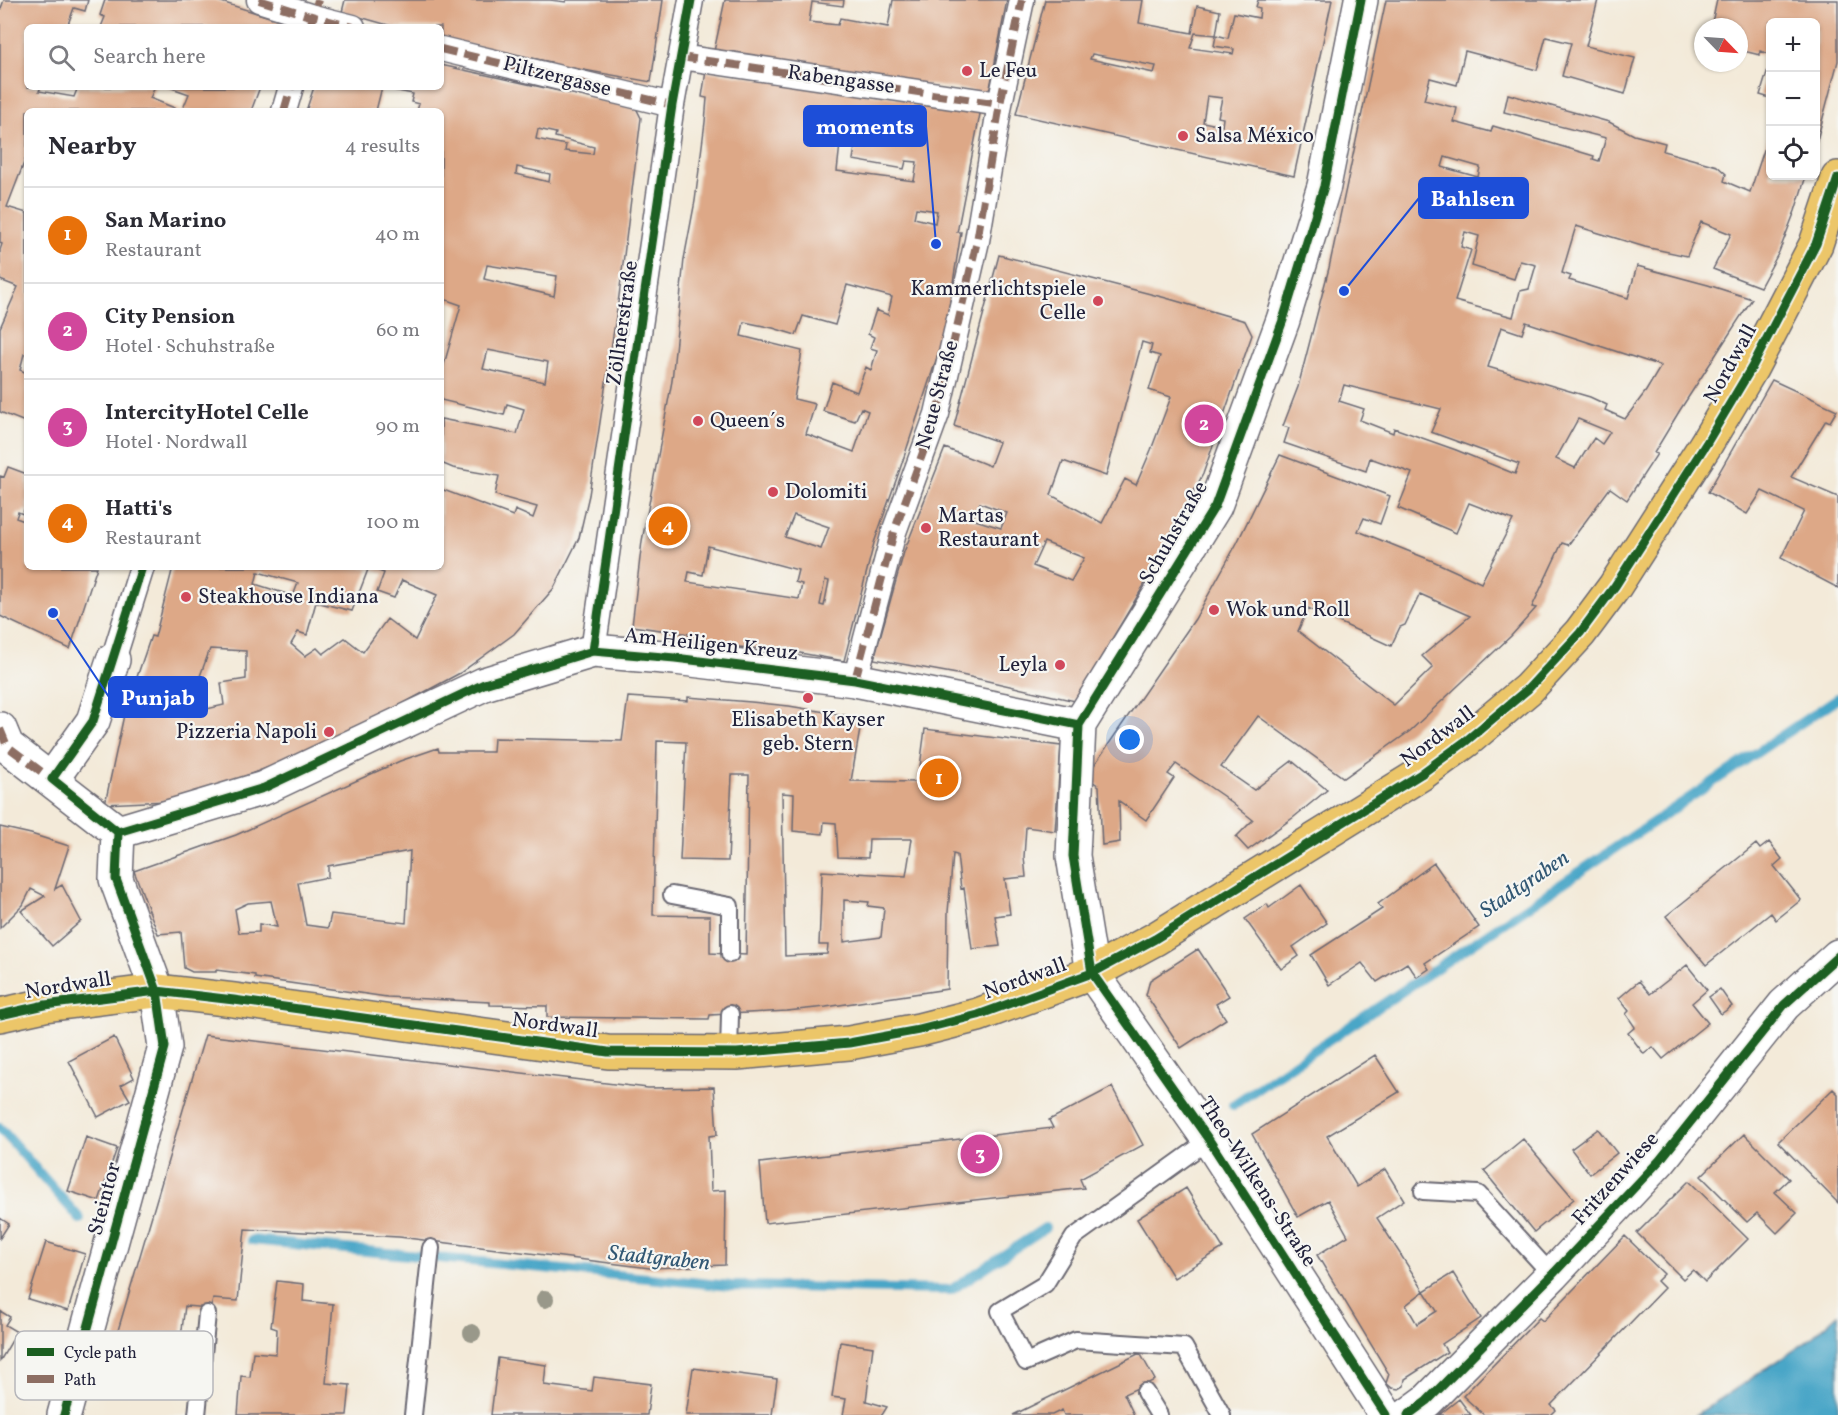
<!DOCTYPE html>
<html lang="en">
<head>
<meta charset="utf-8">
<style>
	body { margin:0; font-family:Vollkorn,serif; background:#f2f2f3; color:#2b2b33 }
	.controls { position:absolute; right:18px; top:18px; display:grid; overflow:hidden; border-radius:9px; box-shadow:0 2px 4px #0004 }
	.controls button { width:54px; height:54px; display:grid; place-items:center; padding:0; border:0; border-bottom:2px solid #e1e1e2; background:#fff; color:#2b2b33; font:30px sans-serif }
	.compass { position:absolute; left:1694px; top:18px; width:54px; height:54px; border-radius:50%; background:#fff; box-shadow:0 2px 4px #0004; rotate:115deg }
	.you { position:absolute; left:1130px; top:740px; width:21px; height:21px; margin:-15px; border:4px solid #fff; border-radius:50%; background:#1a73e8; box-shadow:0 0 0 9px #1a73e833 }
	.badge { display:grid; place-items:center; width:39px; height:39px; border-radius:50%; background:#d1495b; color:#fff; font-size:20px; font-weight:700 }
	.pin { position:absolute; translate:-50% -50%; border:3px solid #fff; box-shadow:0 2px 6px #0006 }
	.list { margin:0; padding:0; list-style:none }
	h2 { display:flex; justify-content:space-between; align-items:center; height:78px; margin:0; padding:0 24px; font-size:26px }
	h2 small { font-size:20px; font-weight:400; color:#7c7c81 }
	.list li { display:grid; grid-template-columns:39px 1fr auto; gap:18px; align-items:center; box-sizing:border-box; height:96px; padding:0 24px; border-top:2px solid #e1e1e2 }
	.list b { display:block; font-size:22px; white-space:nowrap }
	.list p { margin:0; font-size:20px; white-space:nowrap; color:#7c7c81 }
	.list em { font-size:20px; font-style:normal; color:#7c7c81 }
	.icon { flex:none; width:33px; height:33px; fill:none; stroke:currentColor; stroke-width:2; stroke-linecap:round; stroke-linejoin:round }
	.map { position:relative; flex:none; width:1838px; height:1415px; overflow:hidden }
	.search { position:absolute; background:#fff; box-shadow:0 2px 4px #0004; left:24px; top:24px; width:420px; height:66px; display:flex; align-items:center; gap:15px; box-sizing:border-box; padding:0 21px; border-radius:9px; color:#7c7c81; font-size:22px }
	.panel { position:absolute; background:#fff; box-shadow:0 2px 4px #0004; left:24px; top:108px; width:420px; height:462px; border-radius:9px }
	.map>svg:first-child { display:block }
	.water { fill:#48a6c7; stroke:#356481; stroke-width:1.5 }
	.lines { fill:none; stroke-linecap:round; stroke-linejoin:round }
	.stream { stroke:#48a6c7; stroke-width:10 }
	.building { fill:#dda887; fill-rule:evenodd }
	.service-casing { stroke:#6b6872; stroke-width:20 }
	.pedestrian-casing { stroke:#6b6872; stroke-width:27 }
	.minor-casing { stroke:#6b6872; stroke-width:36 }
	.primary-casing { stroke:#6b6872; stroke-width:36 }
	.service { stroke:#fff; stroke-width:16 }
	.pedestrian { stroke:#fff; stroke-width:24 }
	.minor { stroke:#fff; stroke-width:33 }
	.primary { stroke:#ecc669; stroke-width:33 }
	.quiet { stroke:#8d6e63; stroke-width:8; stroke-dasharray:15 8; stroke-linecap:butt }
	.cycleway-casing { stroke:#f6f6f2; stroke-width:13 }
	.cycleway { stroke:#1b5e20; stroke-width:9 }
	.tree { fill:#99988a }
	.poi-dot { fill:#d1495b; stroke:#f6f6f2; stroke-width:2 }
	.labels { text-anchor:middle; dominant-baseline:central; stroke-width:4.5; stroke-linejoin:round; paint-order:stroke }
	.poi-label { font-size:21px; fill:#22223b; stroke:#f6f6f2; text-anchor:start }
	.street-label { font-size:21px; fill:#22223b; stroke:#f6f6f2 }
	.water-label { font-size:22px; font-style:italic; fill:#315773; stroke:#f6f6f2 }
	.key { fill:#f6f6f2; stroke:#b6b6bb; stroke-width:1.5 }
	.key-label { font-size:16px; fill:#22223b }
	.leader { fill:none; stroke:#1d4ed8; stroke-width:2 }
	.callout-dot { fill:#1d4ed8; stroke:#f6f6f2; stroke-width:2 }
	.callout { fill:#1d4ed8; stroke:#1d4ed8; stroke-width:2 }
	.callout-label { font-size:22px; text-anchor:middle; font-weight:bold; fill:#fff }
</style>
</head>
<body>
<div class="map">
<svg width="1838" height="1415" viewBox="0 0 1838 1415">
	<rect width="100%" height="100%" fill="#f6f6f2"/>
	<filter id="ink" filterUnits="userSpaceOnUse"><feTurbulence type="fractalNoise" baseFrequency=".0167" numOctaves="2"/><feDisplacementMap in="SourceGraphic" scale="12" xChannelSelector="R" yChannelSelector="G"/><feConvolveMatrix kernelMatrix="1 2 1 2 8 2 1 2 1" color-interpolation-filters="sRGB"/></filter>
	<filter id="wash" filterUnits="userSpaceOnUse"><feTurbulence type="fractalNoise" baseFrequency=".008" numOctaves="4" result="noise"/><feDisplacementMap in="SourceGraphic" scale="24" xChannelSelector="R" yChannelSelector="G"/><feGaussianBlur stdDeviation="1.35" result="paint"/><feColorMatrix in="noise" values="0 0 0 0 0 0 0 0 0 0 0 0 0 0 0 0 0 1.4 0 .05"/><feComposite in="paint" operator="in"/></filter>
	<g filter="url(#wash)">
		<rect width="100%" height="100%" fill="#f3ead9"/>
		<!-- water -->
		<path class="water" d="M1838,1314V1415H1696L1808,1341Z"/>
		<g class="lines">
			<!-- stream -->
			<path class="stream" d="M1233,1105L1838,698
				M0,1128L80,1219
				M252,1240L731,1286L951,1290L1045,1228"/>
		</g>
		<g id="blocks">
			<!-- building -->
			<path class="building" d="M4,0H88L85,11L74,8L67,27H27V87H41L39,91L74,97L78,87H155L150,98L182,111H27V155L7,207L27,213V355L24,354L20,370L27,373V416L25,422L0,412V328L18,287L0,280V250L2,244L0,243V11Z
				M105,0H215L282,21L280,27H101L105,17L100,15Z
				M345,0H550L566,2V0H663L651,82L550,64L551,62L441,39V27H395L342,12Z
				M725,0H844L843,6L812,2L809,22L838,25L840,18L888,27L893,0H1007L989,93L713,56Z
				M1045,0H1143L1139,23L1192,33L1197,6L1220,11L1216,35L1195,33L1190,48L1233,54L1234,49L1214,46L1216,35L1228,38L1234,13L1259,18L1260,8L1256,7L1258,0H1332L1294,176L1016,114ZM1092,54L1156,66L1154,73L1090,59ZM1207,96L1222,98L1218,117L1223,118L1222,126L1203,122Z
				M1386,0H1598L1586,46L1635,58L1625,94L1562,76L1571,43L1546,37L1537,70L1465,51L1457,85L1430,78L1424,100L1457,108L1454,122L1491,132L1493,126L1594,156L1593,159L1599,161L1606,138L1504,112L1508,94L1609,122L1634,135L1665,143L1663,151L1717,166L1726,174L1724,181L1750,192L1770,132V176H1806L1795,211L1779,252L1760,287L1713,269L1731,234L1701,222L1687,256L1645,247L1576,226L1562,273L1571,276L1569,280L1628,298L1637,266L1708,285L1752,299L1680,410L1654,453L1657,454L1627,500L1610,488L1568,545L1562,543L1532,607L1536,608L1511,636L1410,731L1344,778L1258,716L1221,767L1254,790L1292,761L1327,790L1294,817L1248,850L1236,837L1253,820L1223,796L1176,764L1168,774L1174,778L1146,820L1119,801L1120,842L1102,845L1099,786L1086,777L1195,619L1237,543L1280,455L1390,496L1380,524L1364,518L1358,531L1433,561L1481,583L1513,520L1469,503L1456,533L1398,508L1412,473L1370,458L1366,471L1284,443L1289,428L1283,426L1298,387L1329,268ZM1445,157L1480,167L1478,177L1442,167ZM1465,232L1479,236L1472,266L1514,279L1520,261L1536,265L1529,289L1520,291L1513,317L1455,301L1471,250L1461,247ZM1526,322L1661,366L1646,391L1625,419L1605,410L1607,405L1590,397L1488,367L1501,327L1522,334ZM1344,385L1441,409L1431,432L1519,464L1515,474L1456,450L1394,428L1393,433L1360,420L1364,409L1339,401ZM1578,419L1610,432L1602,444L1594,438L1575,468L1556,459ZM1420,594L1470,616L1422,656L1433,667L1394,705L1298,631L1308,608L1391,646L1400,627L1405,625Z
				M1717,0H1838V61L1816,144V22H1770V54L1760,51V55L1739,50V27H1711Z
				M1770,63V98L1760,95Z
				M441,65L636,108L641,118L619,296L589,495L579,538L554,588L514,634L460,673L378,717L309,752L200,793L167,801L105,804L124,715L151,636L155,637L173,567H441V489L513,516L515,510L533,518L537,507L495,495L499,476L453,468L441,463V419L517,434L524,409L507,404L504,415L441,400V375L461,305L441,298V111H417L419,104L411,102L413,94L383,88L441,87ZM538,129L556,133L555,137L594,147L593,154L565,151L566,145L536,139ZM517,167L550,174L549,182L516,174ZM487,265L557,276L554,296L484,279ZM488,350L548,362L545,382L483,369ZM369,567L384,573L377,592L394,598L402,580L437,595L415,640L387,619L363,652L345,638L323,654L317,648L305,656L291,644L298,632L307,635L316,602L352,611ZM258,572L298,583L293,596L255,584ZM210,649L246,651V679L221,683L224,705L186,714Z
				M706,71L981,109L958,228L957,232H961L945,333L900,469L874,543L844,661L789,651L687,643L689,634L632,626L642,541L672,381L684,259L695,201L705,122L707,98L702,97ZM840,144L855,147L853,160L904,169L906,161L917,162L914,181L837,171ZM916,208L937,211L935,223L914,218ZM847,285L892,297L888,315L876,310L868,334L874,337L870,348L877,350L871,370L866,367L857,392L832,382L823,411L855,421L861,408L868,411L854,452L806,434L815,404L794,399L802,351L741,336L744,322L773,328L796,335L803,316L835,325ZM794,515L829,527L821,549L785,537ZM708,546L798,570L795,582L802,584L799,599L687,582L689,572L703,575ZM825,580L829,581L824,606L820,605Z
				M169,87H260L251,111H182L189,94Z
				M314,87H382L376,111H306Z
				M999,255L1166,298L1245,321L1252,335L1203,474L1143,587L1075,701L957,674L874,659L904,552L945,448L990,466L999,442L954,426ZM1142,342L1152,345L1150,353L1160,356L1149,390L1171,397L1151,450L1136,485L1125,479L1102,523L1051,495L1063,461L1106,476ZM980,503L1007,513L1001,528L972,519ZM1044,542L1084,558L1071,581L1033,566Z
				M1772,380L1837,410L1830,422L1826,420L1791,477L1838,497V588L1781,558L1804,511L1762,491L1747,514L1708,492Z
				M8,467L27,474V511L24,510L23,514L18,512L16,518L27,522V567H97L70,649L0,616V476L4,477Z
				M628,697L688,701V697L751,702L789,706L862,718L851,781L918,782L925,729L1061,746L1055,831L1026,827L1024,857L1026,877L1005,879L1010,914L995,916L1000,946L972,949L964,888L961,889L957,855L953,854L948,912L947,989L826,1007L787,1011L710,1015L709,1019L547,1017V1006L490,1005V1002L387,997L255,978V975L216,970V972H192L184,968L181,932L158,934L134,871L236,835L400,761L438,748L439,752H493L494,738L622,741ZM657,741L686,742L680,860L728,861L732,775H749L746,955L710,953V916L653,915ZM782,793L794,794L793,831L823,834L824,822L836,823L838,857L868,858L869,839H912L906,876L822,871L819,945H828L827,954L785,956ZM410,851L406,923L331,914L328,928L306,925L298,883L328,877V866ZM844,900L869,902L868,906L884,908L881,937L844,942ZM271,901L277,927L259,924V932L239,933L235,909L248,903Z
				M0,827L31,834L69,846L55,889L62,885L81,921L52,946L21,911L45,896L31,889L23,905L0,928Z
				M1769,842L1782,859L1774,866L1801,900L1776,920L1771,913L1706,965L1666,916L1756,844L1760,849Z
				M1434,863L1479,927L1425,963L1429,969L1417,977L1407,963L1377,982L1362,963L1329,985L1311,955L1382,909L1378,904Z
				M1301,885L1327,923L1293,947L1299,956L1281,969L1245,919L1267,904L1269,908Z
				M1198,949L1229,996L1216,1004L1226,1019L1181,1048L1146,995L1150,980Z
				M1687,965L1707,990L1692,1003L1708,1023L1663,1059L1653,1047L1644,1054L1628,1033L1635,1027L1626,1014L1629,1011L1619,998L1639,981L1650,994Z
				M1720,989L1732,1006L1721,1014L1709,997Z
				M205,1035L648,1088L714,1087L717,1135L709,1136L711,1191L726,1190L725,1265L650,1268L399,1237L245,1229L238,1301L213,1299L211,1308L185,1306L174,1392L139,1391L140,1387L104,1378Z
				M114,1037L134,1078L121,1085L130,1100L98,1117L69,1061Z
				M1375,1055L1399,1092L1327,1136L1357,1187L1385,1169L1404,1200L1377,1218L1424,1291L1406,1305L1417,1324L1437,1311L1424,1291L1453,1273L1481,1318L1442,1344L1447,1352L1405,1379L1404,1386L1399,1389L1392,1388L1386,1383L1389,1374L1317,1255L1348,1236L1328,1200L1298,1217L1252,1134Z
				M1112,1087L1143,1145L1080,1179L1084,1188L765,1223L760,1163L1053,1128L1049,1120Z
				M1833,1089L1838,1094V1203L1778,1142Z
				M1598,1129L1617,1153L1590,1174L1571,1149Z
				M1744,1134L1789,1179L1775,1192L1797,1213L1777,1233L1757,1213L1747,1222L1701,1176Z
				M86,1137L117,1148L99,1201L68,1191Z
				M1523,1139L1574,1199L1534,1232L1484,1171Z
				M1689,1181L1748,1239L1705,1282L1693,1270L1683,1279L1637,1233Z
				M1186,1188L1223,1248L1174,1278L1137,1219Z
				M0,1218L9,1224L0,1238Z
				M1625,1236L1664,1274L1657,1281L1664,1288L1551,1405L1556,1410L1551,1415H1484L1463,1396L1539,1318L1543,1321Z
				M46,1242L85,1254L68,1311L28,1299Z
				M277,1281L304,1284L303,1301L333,1304L326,1383L350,1385L347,1415H238L241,1376L250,1377L253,1352L276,1354L277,1329L271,1327Z
				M0,1311L10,1317L5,1325L17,1332L0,1361Z
				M840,1342L873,1347L866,1401L887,1407L882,1415H843L846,1399L832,1397Z
				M1140,1353L1155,1380L1124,1394L1134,1415H1064L1062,1410L1052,1415H1013Z
				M498,1358L546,1365L544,1385L592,1391L594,1377L651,1384L647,1415H491Z
				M693,1368L777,1379L772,1415H686Z
				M1459,1399L1471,1415H1439Z"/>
		</g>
	</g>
	<g filter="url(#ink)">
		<use href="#blocks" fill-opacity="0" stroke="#6b6872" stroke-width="1.5"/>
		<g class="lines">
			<defs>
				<path id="service" d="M672,895L730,906V954
					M729,1053L730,1014
					M1209,1140L1074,1237L1045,1284L1000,1311L1026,1362L1076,1340L1184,1347L1222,1415
					M1423,1191L1478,1194L1552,1275
					M1145,1392L1159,1415
					M197,1415L207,1314
					M413,1415L431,1248"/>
				<path id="pedestrian" d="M259,0L313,17L353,27
					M441,49L672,105
					M681,57L1000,104
					M284,111L291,87
					M593,651L672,105L691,0
					M113,660L142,567
					M855,680L894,532L937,414L977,241L1000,104L1022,0"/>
				<path id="minor" d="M1361,0L1324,186L1283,320L1215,506L1079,725L1073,856L1092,973L1209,1140L1386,1415
					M0,729L7,746L118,832
					M52,779L93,721L113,660
					M118,832L264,788L484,684L593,651L675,658L855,680L1079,725
					M64,1415L165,1047L157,991L116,879L118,832
					M1408,1415L1427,1401L1552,1275L1660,1160L1784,1005L1838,956"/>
				<path id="primary" d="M0,1015L45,1005L157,991L234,1000L608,1052L737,1053L849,1043L919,1030L978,1015L1092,973L1155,939L1421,774L1466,741L1528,689L1580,633L1615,586L1706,444L1752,367L1816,244L1838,178"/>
			</defs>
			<!-- service casing -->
			<use href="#service" class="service-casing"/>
			<!-- pedestrian casing -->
			<use href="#pedestrian" class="pedestrian-casing"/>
			<!-- minor casing -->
			<use href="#minor" class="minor-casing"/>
			<!-- primary casing -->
			<use href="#primary" class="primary-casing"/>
			<!-- service -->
			<use href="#service" class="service"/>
			<!-- pedestrian -->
			<use href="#pedestrian" class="pedestrian"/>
			<!-- minor -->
			<use href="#minor" class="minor"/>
			<!-- primary -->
			<use href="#primary" class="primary"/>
			<!-- quiet -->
			<path class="quiet" d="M259,0L313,17L353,27
				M310,27L318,0
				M441,49L672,105
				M681,57L1000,104
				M284,111L291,87
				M855,680L894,532L937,414L977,241L1000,104L1022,0
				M0,729L7,746L55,782"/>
			<defs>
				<path id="cycleway" d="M1361,0L1324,186L1283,320L1215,506L1079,725L1073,856L1092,973L1209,1140L1386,1415
					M593,651L672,105L691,0
					M118,832L264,788L484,684L593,651L675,658L855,680L1079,725
					M118,832L52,779L93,721L142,567
					M0,1015L45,1005L157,991L234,1000L608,1052L737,1053L849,1043L919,1030L978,1015L1092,973L1155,939L1421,774L1466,741L1528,689L1580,633L1615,586L1706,444L1752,367L1816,244L1838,178
					M64,1415L165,1047L157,991L116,879L118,832
					M1408,1415L1427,1401L1552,1275L1660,1160L1784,1005L1838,956"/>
			</defs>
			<!-- cycleway casing -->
			<use href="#cycleway" class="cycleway-casing"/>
			<!-- cycleway -->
			<use href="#cycleway" class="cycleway"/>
		</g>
		<!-- trees -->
		<g class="tree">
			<circle cx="545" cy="1299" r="9"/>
			<circle cx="472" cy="1333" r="9"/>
		</g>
	</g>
	<!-- markers -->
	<g class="poi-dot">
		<circle cx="967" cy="71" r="6"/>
		<circle cx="1183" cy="136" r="6"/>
		<circle cx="1098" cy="301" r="6"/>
		<circle cx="698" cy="421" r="6"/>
		<circle cx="773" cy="492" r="6"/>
		<circle cx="926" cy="528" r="6"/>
		<circle cx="186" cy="597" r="6"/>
		<circle cx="1214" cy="610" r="6"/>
		<circle cx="1060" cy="665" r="6"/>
		<circle cx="808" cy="698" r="6"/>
		<circle cx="329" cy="732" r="6"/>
	</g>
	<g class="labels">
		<!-- poi labels -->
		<g class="poi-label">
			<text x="979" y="71">Le Feu</text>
			<text x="1195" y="136">Salsa México</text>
			<text x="1086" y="289" text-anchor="end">Kammerlichtspiele<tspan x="1086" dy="24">Celle</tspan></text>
			<text x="710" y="421">Queen´s</text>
			<text x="785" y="492">Dolomiti</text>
			<text x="938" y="516">Martas<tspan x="938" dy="24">Restaurant</tspan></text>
			<text x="198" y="597">Steakhouse Indiana</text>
			<text x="1226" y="610">Wok und Roll</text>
			<text x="1048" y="665" text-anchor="end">Leyla</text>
			<text x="808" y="720" text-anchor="middle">Elisabeth Kayser<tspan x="808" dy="24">geb. Stern</tspan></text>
			<text x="317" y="732" text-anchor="end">Pizzeria Napoli</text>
		</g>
		<!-- street labels -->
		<g class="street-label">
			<text transform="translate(557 77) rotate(14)">Piltzergasse</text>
			<text transform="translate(841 80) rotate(8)">Rabengasse</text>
			<text transform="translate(623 323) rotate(-82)">Zöllnerstraße</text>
			<text transform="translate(1731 364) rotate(-61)">Nordwall</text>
			<text transform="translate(938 395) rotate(-75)">Neue Straße</text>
			<text transform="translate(1174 533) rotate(-60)">Schuhstraße</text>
			<text transform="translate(711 645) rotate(6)">Am Heiligen Kreuz</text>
			<text transform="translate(1438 737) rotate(-37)">Nordwall</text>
			<text transform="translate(1025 979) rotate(-20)">Nordwall</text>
			<text transform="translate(68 986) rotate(-9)">Nordwall</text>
			<text transform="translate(555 1026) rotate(8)">Nordwall</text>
			<text transform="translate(1616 1179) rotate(-48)">Fritzenwiese</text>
			<text transform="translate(1257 1182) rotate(57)">Theo-Wilkens-Straße</text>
			<text transform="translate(105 1199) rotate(-75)">Steintor</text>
		</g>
		<!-- water labels -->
		<g class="water-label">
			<text transform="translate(1525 885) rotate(-34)">Stadtgraben</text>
			<text transform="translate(659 1259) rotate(6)">Stadtgraben</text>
		</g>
	</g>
	<!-- legend -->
	<rect x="15" y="1331" width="198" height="69" rx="9" class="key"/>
	<rect x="27" y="1348" width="27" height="8" fill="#1b5e20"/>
	<rect x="27" y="1375" width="27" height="8" fill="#8d6e63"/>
	<g class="key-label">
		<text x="64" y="1358">Cycle path</text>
		<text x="64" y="1385">Path</text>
	</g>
	<!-- callouts -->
	<path class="leader" d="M936 244L926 126M1344 291L1419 198M53 613L109 697"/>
	<g class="callout-dot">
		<circle cx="936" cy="244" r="6"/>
		<circle cx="1344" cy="291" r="6"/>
		<circle cx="53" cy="613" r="6"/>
	</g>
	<g class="callout">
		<rect x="804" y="106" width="122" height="40" rx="6"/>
		<rect x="1419" y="178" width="109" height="40" rx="6"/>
		<rect x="109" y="677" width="98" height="40" rx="6"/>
	</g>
	<g class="callout-label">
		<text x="865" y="134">moments</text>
		<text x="1473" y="206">Bahlsen</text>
		<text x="158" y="705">Punjab</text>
	</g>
</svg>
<div class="controls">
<button>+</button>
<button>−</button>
<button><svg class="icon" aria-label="locate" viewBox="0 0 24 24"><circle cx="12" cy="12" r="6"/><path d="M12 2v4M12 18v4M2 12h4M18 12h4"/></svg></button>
</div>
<svg class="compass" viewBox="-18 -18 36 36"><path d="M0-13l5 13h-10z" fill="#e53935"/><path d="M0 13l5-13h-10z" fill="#7c7c81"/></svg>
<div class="you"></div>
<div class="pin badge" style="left:939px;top:778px;background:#e8710a">1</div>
<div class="pin badge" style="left:1204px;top:424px;background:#d1479c">2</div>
<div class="pin badge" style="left:980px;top:1154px;background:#d1479c">3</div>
<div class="pin badge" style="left:668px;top:526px;background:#e8710a">4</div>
<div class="search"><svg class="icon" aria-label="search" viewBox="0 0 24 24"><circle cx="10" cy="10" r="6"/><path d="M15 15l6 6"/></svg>Search here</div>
<section class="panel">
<h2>Nearby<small>4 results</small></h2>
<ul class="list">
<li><span class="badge" style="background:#e8710a">1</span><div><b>San Marino</b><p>Restaurant</p></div><em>40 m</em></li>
<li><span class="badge" style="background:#d1479c">2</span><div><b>City Pension</b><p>Hotel · Schuhstraße</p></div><em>60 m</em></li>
<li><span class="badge" style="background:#d1479c">3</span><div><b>IntercityHotel Celle</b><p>Hotel · Nordwall</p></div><em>90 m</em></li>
<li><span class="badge" style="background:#e8710a">4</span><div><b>Hatti's</b><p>Restaurant</p></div><em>100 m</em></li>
</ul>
</section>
</div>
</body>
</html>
